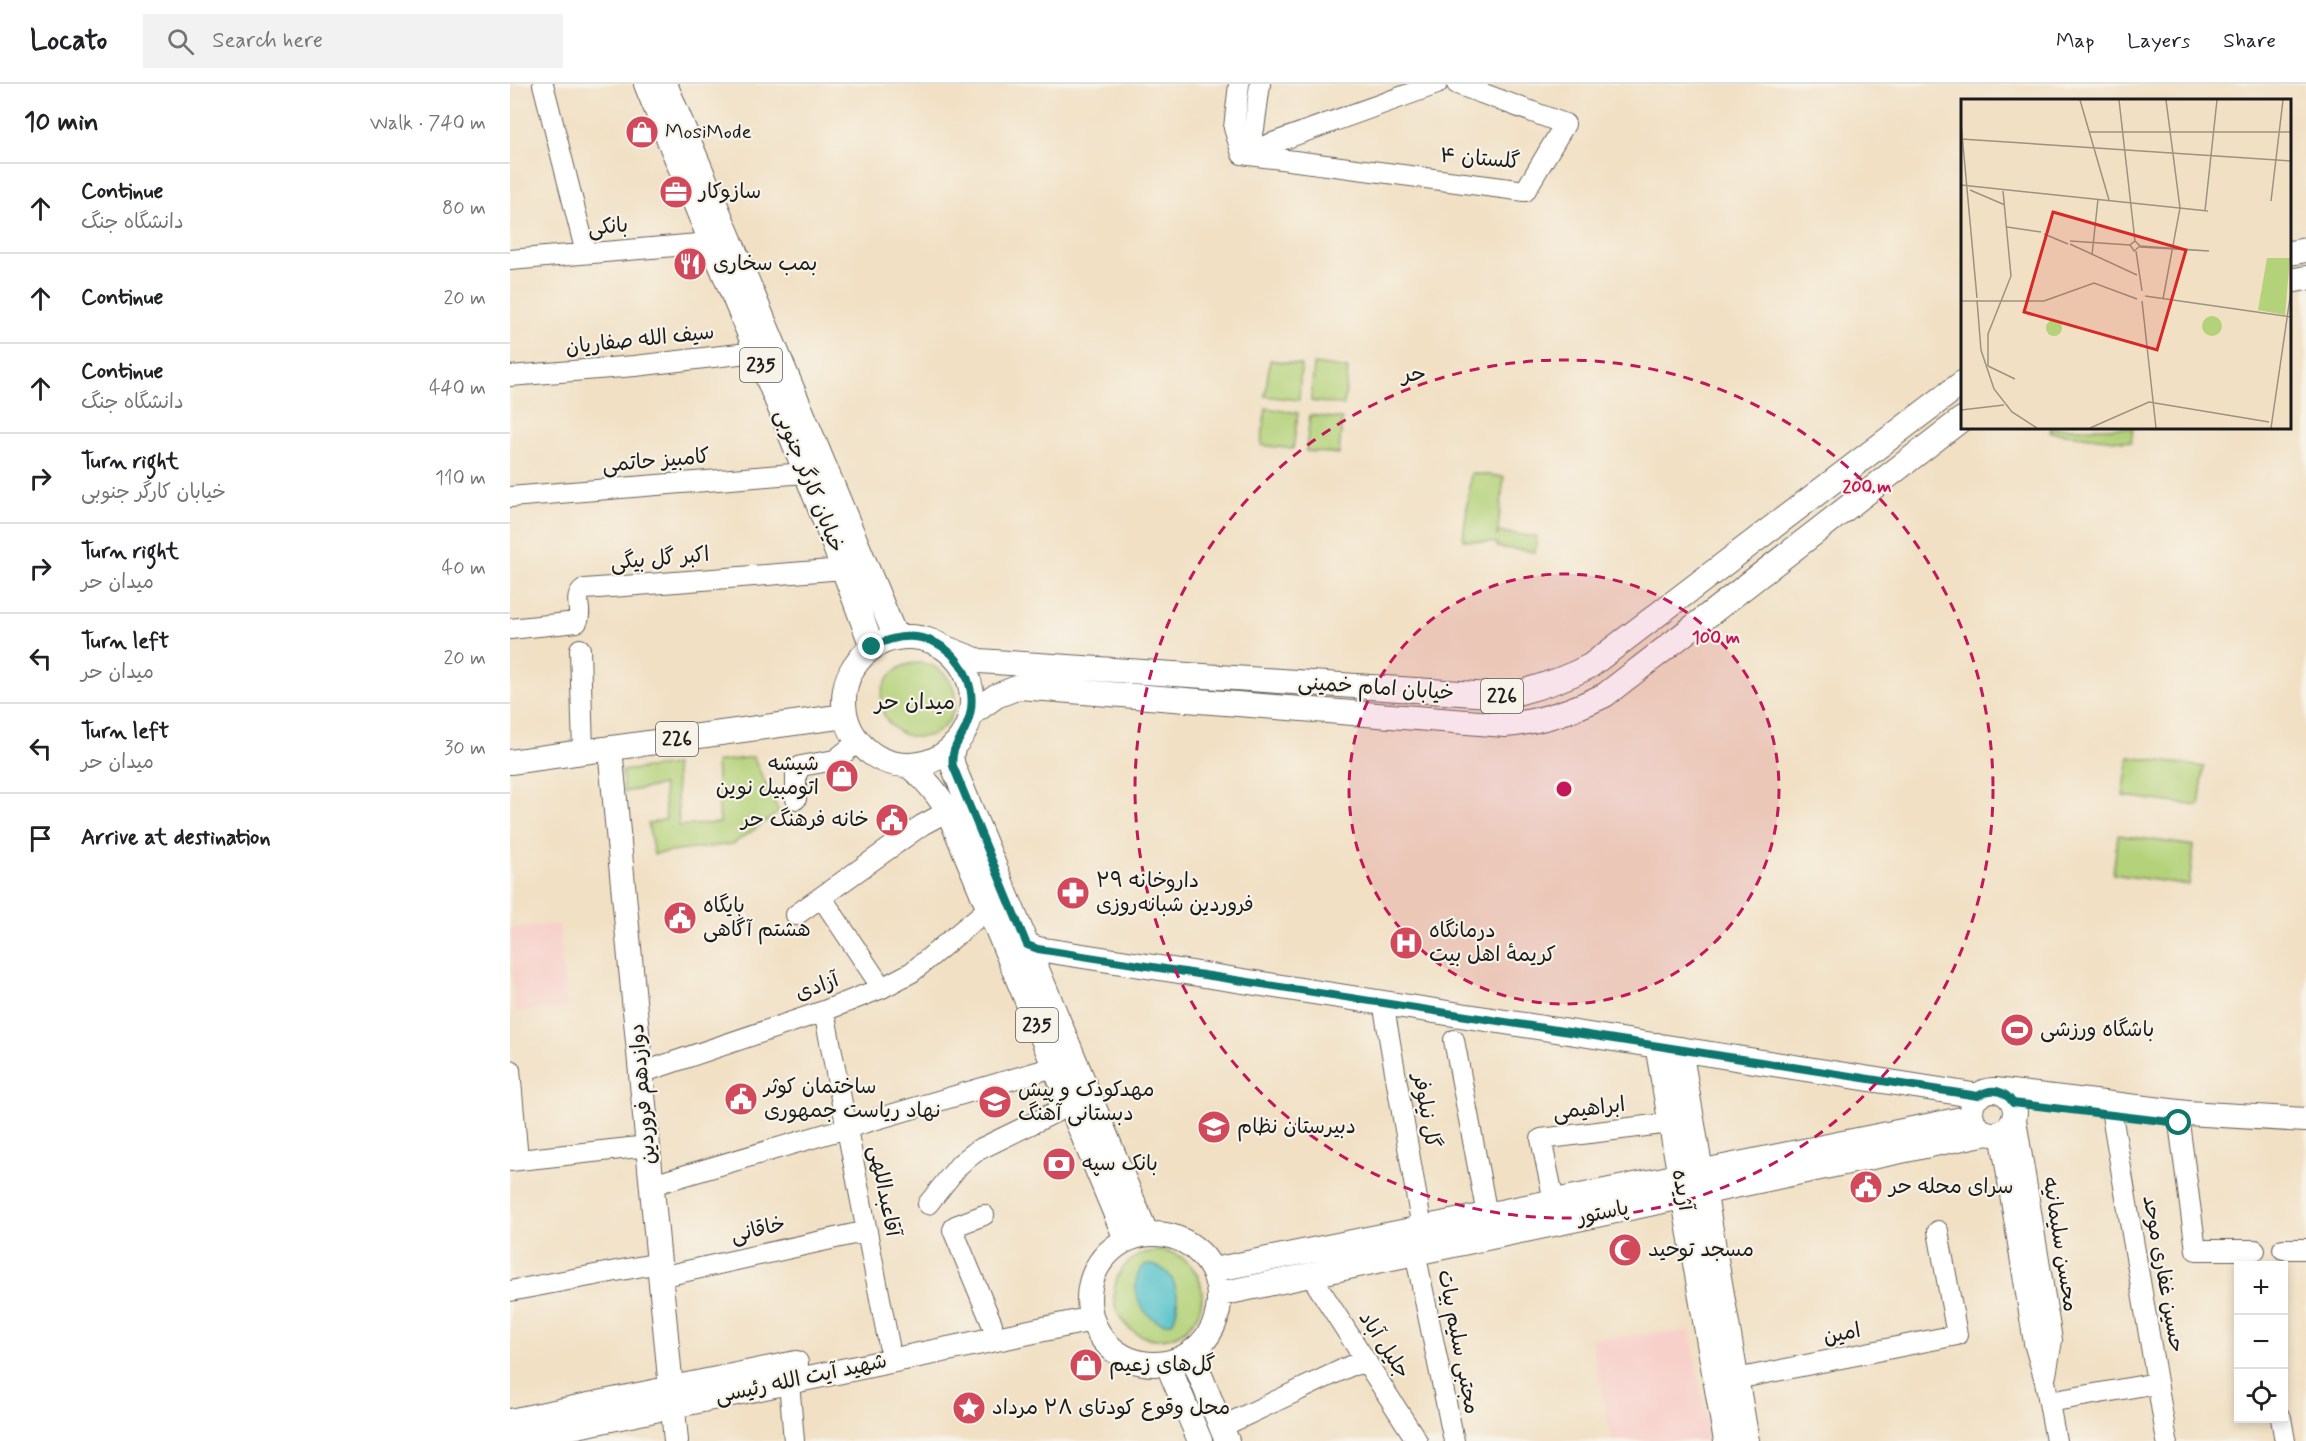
<!DOCTYPE html>
<html lang="en">
<head>
<meta charset="utf-8">
<style>
	body { margin:0; font-family:Mynerve,"Playpen Sans Arabic",sans-serif; background:#f2f2f2; color:#202124 }
	.controls { position:absolute; right:18px; bottom:18px; display:grid; overflow:hidden; border-radius:0px; box-shadow:0 3px 9px #0003 }
	.controls button { width:54px; height:54px; display:grid; place-items:center; padding:0; border:0; border-bottom:2px solid #e0e0e0; background:#fff; color:#202124; font:30px sans-serif }
	.stop { position:absolute; width:18px; height:18px; margin:-14px; border:4px solid #0f766e; border-radius:50%; background:#fff }
	.stop.end { background:#0f766e; border-color:#fff; box-shadow:0 2px 6px #0008 }
	.list { margin:0; padding:0; list-style:none }
	h2 { display:flex; justify-content:space-between; align-items:center; height:78px; margin:0; padding:0 24px; font-size:26px }
	h2 small { font-size:20px; font-weight:400; color:#757577 }
	.list li { display:grid; grid-template-columns:39px 1fr auto; gap:18px; align-items:center; box-sizing:border-box; height:90px; padding:0 24px; border-top:2px solid #e0e0e0 }
	.list b { display:block; font-size:22px; white-space:nowrap }
	.list p { margin:0; font-size:20px; white-space:nowrap; color:#757577 }
	.list em { font-size:20px; font-style:normal; color:#757577 }
	.icon { flex:none; width:33px; height:33px; fill:none; stroke:currentColor; stroke-width:2; stroke-linecap:round; stroke-linejoin:round }
	.map { position:relative; flex:none; width:1796px; height:1357px; overflow:hidden }
	header { display:flex; align-items:center; gap:36px; box-sizing:border-box; height:84px; padding:0 30px; background:#fff; border-bottom:2px solid #e0e0e0 }
	header strong { font-size:28px }
	nav { display:flex; gap:33px; margin-inline-start:auto; font-size:21px }
	.search { width:420px; height:54px; background:#f2f2f2; display:flex; align-items:center; gap:15px; box-sizing:border-box; padding:0 21px; border-radius:0px; color:#757577; font-size:22px }
	main { display:flex }
	aside { flex:1; background:#fff }
	.map>svg:first-child { display:block }
	.built { fill:#f7d0ca }
	.green { fill:#b4d279; stroke:#68774a; stroke-width:1.5 }
	.water { fill:#54c2cb; stroke:#386f74; stroke-width:1.5 }
	.lines { fill:none; stroke-linecap:round; stroke-linejoin:round }
	.minor-casing { stroke:#676157; stroke-width:22 }
	.major-casing { stroke:#676157; stroke-width:26 }
	.minor { stroke:#fff; stroke-width:20 }
	.major { stroke:#fff; stroke-width:24 }
	.route { stroke:#0f766e; stroke-width:8 }
	.ring { fill:none; stroke:#c2185b; stroke-width:3; stroke-dasharray:10 8 }
	.labels { text-anchor:middle; dominant-baseline:central; stroke-width:4.5; stroke-linejoin:round; paint-order:stroke }
	.shield { fill:#f7f3e8; stroke:#5e5c59; stroke-width:1.5 }
	.shield-label { font-size:20px; font-weight:bold; fill:#1c1c1c }
	.poi-label { font-size:21px; fill:#1c1c1c; stroke:#f7f3e8; text-anchor:start }
	.street-label { font-size:21px; fill:#1c1c1c; stroke:#f7f3e8 }
	.neighbourhood-label { font-size:22px; fill:#1c1c1c; stroke:#f7f3e8 }
	.inset-road { fill:none; stroke:#9c9281; stroke-width:1.5 }
	.view { fill:#d62828; fill-opacity:0.15; stroke:#d62828; stroke-width:3 }
	.inset-edge { fill:none; stroke:#1c1c1c; stroke-width:3 }
	.centre { fill:#c2185b; stroke:#f7f3e8; stroke-width:3 }
	.ring-label { font-size:18px; text-anchor:middle; font-weight:bold; fill:#c2185b; stroke:#f7f3e8; stroke-width:4.5; stroke-linejoin:round; paint-order:stroke }
</style>
</head>
<body>
<header>
<strong>Locato</strong>
<div class="search"><svg class="icon" aria-label="search" viewBox="0 0 24 24"><circle cx="10" cy="10" r="6"/><path d="M15 15l6 6"/></svg>Search here</div>
<nav><a>Map</a><a>Layers</a><a>Share</a></nav>
</header>
<main>
<aside>
<h2>10 min<small>Walk · 740 m</small></h2>
<ul class="list">
<li><svg class="icon" aria-label="ahead" viewBox="0 0 24 24"><path d="M12 20V5M6 11l6-6 6 6"/></svg><div><b>Continue</b><p>دانشگاه جنگ</p></div><em>80 m</em></li>
<li><svg class="icon" aria-label="ahead" viewBox="0 0 24 24"><path d="M12 20V5M6 11l6-6 6 6"/></svg><div><b>Continue</b></div><em>20 m</em></li>
<li><svg class="icon" aria-label="ahead" viewBox="0 0 24 24"><path d="M12 20V5M6 11l6-6 6 6"/></svg><div><b>Continue</b><p>دانشگاه جنگ</p></div><em>440 m</em></li>
<li><svg class="icon" aria-label="right" viewBox="0 0 24 24"><path d="M7 20v-9h11M14 6l5 5-5 5"/></svg><div><b>Turn right</b><p>خیابان کارگر جنوبی</p></div><em>110 m</em></li>
<li><svg class="icon" aria-label="right" viewBox="0 0 24 24"><path d="M7 20v-9h11M14 6l5 5-5 5"/></svg><div><b>Turn right</b><p>میدان حر</p></div><em>40 m</em></li>
<li><svg class="icon" aria-label="left" viewBox="0 0 24 24"><path d="M17 20v-9H6M10 6l-5 5 5 5"/></svg><div><b>Turn left</b><p>میدان حر</p></div><em>20 m</em></li>
<li><svg class="icon" aria-label="left" viewBox="0 0 24 24"><path d="M17 20v-9H6M10 6l-5 5 5 5"/></svg><div><b>Turn left</b><p>میدان حر</p></div><em>30 m</em></li>
<li><svg class="icon" aria-label="arrive" viewBox="0 0 24 24"><path d="M6 21V4h12l-3 4 3 4H6"/></svg><div><b>Arrive at destination</b></div></li>
</ul>
</aside>
<div class="map">
<svg width="1796" height="1357" viewBox="0 0 1796 1357">
	<rect width="100%" height="100%" fill="#f7f3e8"/>
	<filter id="ink" filterUnits="userSpaceOnUse"><feTurbulence type="fractalNoise" baseFrequency=".0167" numOctaves="2"/><feDisplacementMap in="SourceGraphic" scale="12" xChannelSelector="R" yChannelSelector="G"/><feConvolveMatrix kernelMatrix="1 2 1 2 8 2 1 2 1" color-interpolation-filters="sRGB"/></filter>
	<filter id="wash" filterUnits="userSpaceOnUse"><feTurbulence type="fractalNoise" baseFrequency=".008" numOctaves="4" result="noise"/><feDisplacementMap in="SourceGraphic" scale="24" xChannelSelector="R" yChannelSelector="G"/><feGaussianBlur stdDeviation="1.35" result="paint"/><feColorMatrix in="noise" values="0 0 0 0 0 0 0 0 0 0 0 0 0 0 0 0 0 1.4 0 .05"/><feComposite in="paint" operator="in"/></filter>
	<g filter="url(#wash)">
		<rect width="100%" height="100%" fill="#f1e0c4"/>
		<!-- built -->
		<path class="built" d="M49,840L56,924L5,928L0,844Z
			M1180,1247L1201,1357H1102L1081,1254Z"/>
		<!-- green -->
		<path class="green" d="M760,276L791,281L789,316L755,312Z
			M804,280L838,285L834,321L801,317Z
			M756,324L788,329L783,365L751,361Z
			M800,331L832,335L829,370L796,367Z
			M1541,344H1623L1621,358L1540,348Z
			M961,389L994,393L987,453L989,448L1027,453L1025,468L987,463V459L953,456Z
			M371 616a37 37 0 1 1 74 0a37 37 0 1 1-74 0Z
			M243,673L269,728L223,760L144,770L138,740L156,735L153,701L114,708L112,687L165,681L169,742L210,739L206,678Z
			M1619,673L1694,683L1689,722L1613,712Z
			M1608,751L1684,762L1679,801L1603,790Z
			M604 1211a44 44 0 1 1 88 0a44 44 0 1 1-88 0Z"/>
		<!-- water -->
		<path class="water" d="M635,1181C666,1179 674,1217 662,1239C633,1243 613,1199 635,1181Z"/>
	</g>
	<g filter="url(#ink)">
		<g class="lines">
			<defs>
				<path id="minor" d="M33,0L76,169
					M729,0L724,44L732,70
					M735,69L927,0
					M732,70L1015,107L1055,40L947,0
					M732,70L744,45L750,0
					M0,176L200,159
					M0,292L125,282L246,268L259,263
					M0,413L295,389
					M0,545L67,538C74,526 61,514 75,505L334,485
					M70,565L73,668
					M286,715V691L291,682L325,676L348,658
					M312,814L372,904
					M286,831L412,741L438,727
					M873,918L912,1144
					M314,927L379,1261
					M944,956L977,1131
					M0,986L8,1076
					M131,989L314,927L372,904L402,888L479,824
					M1505,1030L1542,1256L1536,1291
					M1602,1031L1657,1357
					M1669,1039L1686,1166H1745
					M1490,1048L1524,1259L1535,1297L1546,1357
					M0,1077L138,1062
					M142,1101L544,983
					M1044,1117L1031,1055L1160,1039
					M418,1120L450,1080L468,1066L560,1021
					M474,1131L445,1142L443,1146L482,1240
					M1773,1165H1796
					M905,1168L944,1357
					M800,1190L907,1357
					M150,1193L357,1147
					M0,1207L149,1179
					M1226,1295L1447,1251L1428,1147
					M279,1298L284,1357
					M1539,1318L1647,1299
					M1771,1334L1775,1357
					M711,1343L840,1282L857,1278"/>
				<path id="major" d="M136,0C212,187 294,373 362,563
					M155,0L386,554
					M1780,169L1796,166
					M1780,197L1796,194
					M334 617a64 64 0 1 1 128 0a64 64 0 1 1-128 0Z
					M433,563L469,577L995,612C1025,605 1053,596 1080,582L1452,299
					M461,630L486,612L509,603L995,641C1031,638 1062,627 1095,611L1452,335
					M444,661L441,672L443,682L636,1149
					M100,664L166,1357
					M0,678L335,632
					M397,681C415,693 427,709 438,727L616,1155
					M517,861L528,865L1469,1012
					M1147,961L1216,1357
					M1170,965L1237,1357
					M1485,1006L1677,1029L1796,1036
					M1461 1028a22 22 0 1 1 44 0a22 22 0 1 1-44 0Z
					M579 1215a65 65 0 1 1 130 0a65 65 0 1 1-130 0Z
					M703,1186L1462,1033
					M710,1210L1477,1049
					M681,1269L717,1357
					M657,1279L690,1357
					M0,1337L286,1279
					M0,1356L582,1235"/>
			</defs>
			<!-- minor casing -->
			<use href="#minor" class="minor-casing"/>
			<!-- major casing -->
			<use href="#major" class="major-casing"/>
			<!-- minor -->
			<use href="#minor" class="minor"/>
			<!-- major -->
			<use href="#major" class="major"/>
		</g>
	</g>
	<g class="lines" filter="url(#ink)">
		<!-- route -->
		<path class="route" d="M362,563C383,552 406,548 428,560C456,576 469,610 457,640C451,657 440,663 443,682L517,861L528,865L1468,1012C1482,1003 1494,1006 1503,1019L1669,1039"/>
	</g>
	<!-- distance rings -->
	<circle cx="1054" cy="705" r="215" fill="#c2185b" fill-opacity=".12"/>
	<g class="ring">
		<circle cx="1054" cy="705" r="215"/>
		<circle cx="1054" cy="705" r="429"/>
	</g>
	<!-- icons -->
	<defs>
		<symbol id="shop-disc" viewBox="-11 -11 22 22"><circle r="9.5" fill="#d1495b" stroke="#f7f3e8"/><path d="M-5-2.5h2.3a2.7 3.5 0 0 1 5.4 0H5L5.5 6h-11ZM-1.5-2.5h3a1.5 2.3 0 0 0-3 0Z" fill="#fff"/></symbol>
		<symbol id="office-disc" viewBox="-11 -11 22 22"><circle r="9.5" fill="#d1495b" stroke="#f7f3e8"/><path d="M-6-3h4V-5.5h4V-3h4V5H-6ZM-1-4.5V-3h2v-1.5ZM-6 0V1H6V0Z" fill="#fff"/></symbol>
		<symbol id="restaurant-disc" viewBox="-11 -11 22 22"><circle r="9.5" fill="#d1495b" stroke="#f7f3e8"/><path d="M-5-6h1v4h1v-4h1v4h1v-4h1v5L-1.5 .5V6h-2V.5L-5-1ZM5-6V6H3V1.5H1.5Q1.5-4 5-6Z" fill="#fff"/></symbol>
		<symbol id="civic-disc" viewBox="-11 -11 22 22"><circle r="9.5" fill="#d1495b" stroke="#f7f3e8"/><path d="M-.6-6.5H3V-4.5H.6V-3L4-1V1h2V6H-6V1h2V-1L-.6-3ZM-1.2 2.5V6h2.4V2.5Z" fill="#fff"/></symbol>
		<symbol id="pharmacy-disc" viewBox="-11 -11 22 22"><circle r="9.5" fill="#d1495b" stroke="#f7f3e8"/><path d="M-2-6h4v4h4v4h-4v4h-4v-4h-4v-4h4Z" fill="#fff"/></symbol>
		<symbol id="hospital-disc" viewBox="-11 -11 22 22"><circle r="9.5" fill="#d1495b" stroke="#f7f3e8"/><path d="M-5-5h3v3.5h4V-5h3V5h-3V1.5h-4V5h-3Z" fill="#fff"/></symbol>
		<symbol id="stadium-disc" viewBox="-11 -11 22 22"><circle r="9.5" fill="#d1495b" stroke="#f7f3e8"/><path d="M0-5a6.5 5 0 1 0 0 10a6.5 5 0 1 0 0-10ZM-3.5-1.8h7v3.6h-7Z" fill="#fff"/></symbol>
		<symbol id="school-disc" viewBox="-11 -11 22 22"><circle r="9.5" fill="#d1495b" stroke="#f7f3e8"/><path d="M0-5L7-2L0 1L-7-2ZM-4 1L0 2.5L4 1V4Q0 6-4 4Z" fill="#fff"/></symbol>
		<symbol id="bank-disc" viewBox="-11 -11 22 22"><circle r="9.5" fill="#d1495b" stroke="#f7f3e8"/><path d="M-6-4H6V4H-6ZM0-2.3a2.3 2.3 0 1 0 0 4.6a2.3 2.3 0 1 0 0-4.6Z" fill="#fff"/></symbol>
		<symbol id="mosque-disc" viewBox="-11 -11 22 22"><circle r="9.5" fill="#d1495b" stroke="#f7f3e8"/><path d="M3.5-4.9A6 6 0 1 0 3.5 4.9A5 5 0 1 1 3.5-4.9Z" fill="#fff"/></symbol>
		<symbol id="sight-disc" viewBox="-11 -11 22 22"><circle r="9.5" fill="#d1495b" stroke="#f7f3e8"/><path d="M0-6L1.8-2.2L6-1.7L2.9 1.2L3.7 5.4L0 3.3L-3.7 5.4L-2.9 1.2L-6-1.7L-1.8-2.2Z" fill="#fff"/></symbol>
	</defs>
	<g fill-rule="evenodd">
		<use href="#shop-disc" x="113" y="29" width="38" height="38"/>
		<use href="#office-disc" x="147" y="89" width="38" height="38"/>
		<use href="#restaurant-disc" x="161" y="161" width="38" height="38"/>
		<use href="#shop-disc" x="313" y="673" width="38" height="38"/>
		<use href="#civic-disc" x="363" y="717" width="38" height="38"/>
		<use href="#pharmacy-disc" x="544" y="790" width="38" height="38"/>
		<use href="#civic-disc" x="151" y="815" width="38" height="38"/>
		<use href="#hospital-disc" x="877" y="840" width="38" height="38"/>
		<use href="#stadium-disc" x="1488" y="927" width="38" height="38"/>
		<use href="#civic-disc" x="212" y="996" width="38" height="38"/>
		<use href="#school-disc" x="466" y="999" width="38" height="38"/>
		<use href="#school-disc" x="685" y="1024" width="38" height="38"/>
		<use href="#bank-disc" x="530" y="1061" width="38" height="38"/>
		<use href="#civic-disc" x="1337" y="1084" width="38" height="38"/>
		<use href="#mosque-disc" x="1096" y="1147" width="38" height="38"/>
		<use href="#shop-disc" x="557" y="1262" width="38" height="38"/>
		<use href="#sight-disc" x="440" y="1305" width="38" height="38"/>
	</g>
	<g class="labels">
		<!-- shield labels -->
		<g class="shield">
			<rect x="230" y="264" width="42" height="34" rx="4.5"/>
			<rect x="971" y="595" width="42" height="34" rx="4.5"/>
			<rect x="146" y="638" width="42" height="34" rx="4.5"/>
			<rect x="506" y="924" width="42" height="34" rx="4.5"/>
		</g>
		<g class="shield-label">
			<text x="251" y="281">235</text>
			<text x="992" y="612">226</text>
			<text x="167" y="655">226</text>
			<text x="527" y="941">235</text>
		</g>
		<!-- poi labels -->
		<g class="poi-label">
			<text x="155" y="48">MosiMode</text>
			<text x="189" y="108">سازوکار</text>
			<text x="203" y="180">بمب سخاری</text>
			<text x="309" y="680" text-anchor="end">شیشه<tspan x="309" dy="24">اتومبیل نوین</tspan></text>
			<text x="359" y="736" text-anchor="end">خانه فرهنگ حر</text>
			<text x="586" y="797">داروخانه ۲۹<tspan x="586" dy="24">فروردین شبانه‌روزی</tspan></text>
			<text x="193" y="822">پایگاه<tspan x="193" dy="24">هشتم آگاهی</tspan></text>
			<text x="919" y="847">درمانگاه<tspan x="919" dy="24">کریمهٔ اهل بیت</tspan></text>
			<text x="1530" y="946">باشگاه ورزشی</text>
			<text x="254" y="1003">ساختمان کوثر<tspan x="254" dy="24">نهاد ریاست جمهوری</tspan></text>
			<text x="508" y="1006">مهدکودک و پیش<tspan x="508" dy="24">دبستانی آهنگ</tspan></text>
			<text x="727" y="1043">دبیرستان نظام</text>
			<text x="572" y="1080">بانک سپه</text>
			<text x="1379" y="1103">سرای محله حر</text>
			<text x="1138" y="1166">مسجد توحید</text>
			<text x="599" y="1281">گل‌های زعیم</text>
			<text x="482" y="1324">محل وقوع کودتای ۲۸ مرداد</text>
		</g>
		<!-- street labels -->
		<g class="street-label">
			<text transform="translate(970 75) rotate(5)">گلستان ۴</text>
			<text transform="translate(98 143) rotate(-5)">بانکی</text>
			<text transform="translate(130 256) rotate(-6)">سیف الله صفاریان</text>
			<text transform="translate(146 377) rotate(-5)">کامبیز حاتمی</text>
			<text transform="translate(299 397) rotate(68)">خیابان کارگر جنوبی</text>
			<text transform="translate(150 475) rotate(-5)">اکبر گل بیگی</text>
			<text transform="translate(866 604) rotate(4)">خیابان امام خمینی</text>
			<text transform="translate(307 903) rotate(-20)">آزادی</text>
			<text transform="translate(133 1010) rotate(-95)">دوازدهم فروردین</text>
			<text transform="translate(1079 1025) rotate(-7)">ابراهیمی</text>
			<text transform="translate(916 1027) rotate(80)">گل نیلوفر</text>
			<text transform="translate(1172 1106) rotate(80)">آژیده</text>
			<text transform="translate(374 1107) rotate(79)">آقاعبداللهی</text>
			<text transform="translate(1093 1129) rotate(-12)">پاستور</text>
			<text transform="translate(248 1146) rotate(-13)">خاقانی</text>
			<text transform="translate(1550 1160) rotate(81)">محسن سلیمانیه</text>
			<text transform="translate(1653 1190) rotate(80)">حسین غفاری موحد</text>
			<text transform="translate(1332 1250) rotate(-11)">امین</text>
			<text transform="translate(948 1258) rotate(79)">مجتبی سلیم بیات</text>
			<text transform="translate(874 1261) rotate(57)">جلیل آباد</text>
			<text transform="translate(291 1295) rotate(-12)">شهید آیت الله رئیسی</text>
		</g>
		<!-- neighbourhood labels -->
		<g class="neighbourhood-label">
			<text x="904" y="291">حر</text>
			<text x="405" y="619">میدان حر</text>
		</g>
	</g>
	<!-- overview -->
	<g transform="translate(1451 15)">
		<rect width="330" height="330" fill="#f1e0c4"/>
		<path d="M306,159H329L324,216L297,211ZM241 227a10 10 0 1 1 20 0a10 10 0 1 1-20 0ZM85 229a8 8 0 1 1 16 0a8 8 0 1 1-16 0Z" fill="#b4d279"/>
		<path class="inset-road" d="M119,1L148,101M158,1L174,142L179,147L173,152L169,146L174,142M0,24L16,199M129,33H330M0,40L330,62M0,86L247,112M9,91L44,106M310,102L322,1M244,112L256,1M46,128L80,133M83,135L107,145M109,142L169,146M109,145L176,176M179,148L248,152L179,147M175,152L181,192M131,156L137,100M184,197L330,218M202,200L219,109L205,1M16,201L20,251L33,290L51,313L76,329M0,202H83L133,184L176,200M181,202L195,329M27,267V235L50,177L42,92M27,267L54,280M0,311L43,306M129,329L188,303L308,323M310,329L330,192"/>
		<path class="view" d="M92,113L225,151L196,251L63,213Z"/>
		<rect width="330" height="330" class="inset-edge"/>
	</g>
	<circle cx="1054" cy="705" r="9" class="centre"/>
	<g class="ring-label">
		<text x="1357" y="408">200 m</text>
		<text x="1206" y="559">100 m</text>
	</g>
</svg>
<div class="controls">
<button>+</button>
<button>−</button>
<button><svg class="icon" aria-label="locate" viewBox="0 0 24 24"><circle cx="12" cy="12" r="6"/><path d="M12 2v4M12 18v4M2 12h4M18 12h4"/></svg></button>
</div>
<div class="stop" style="left:1669px;top:1039px"></div>
<div class="stop end" style="left:362px;top:563px"></div>
</div>
</main>
</body>
</html>
